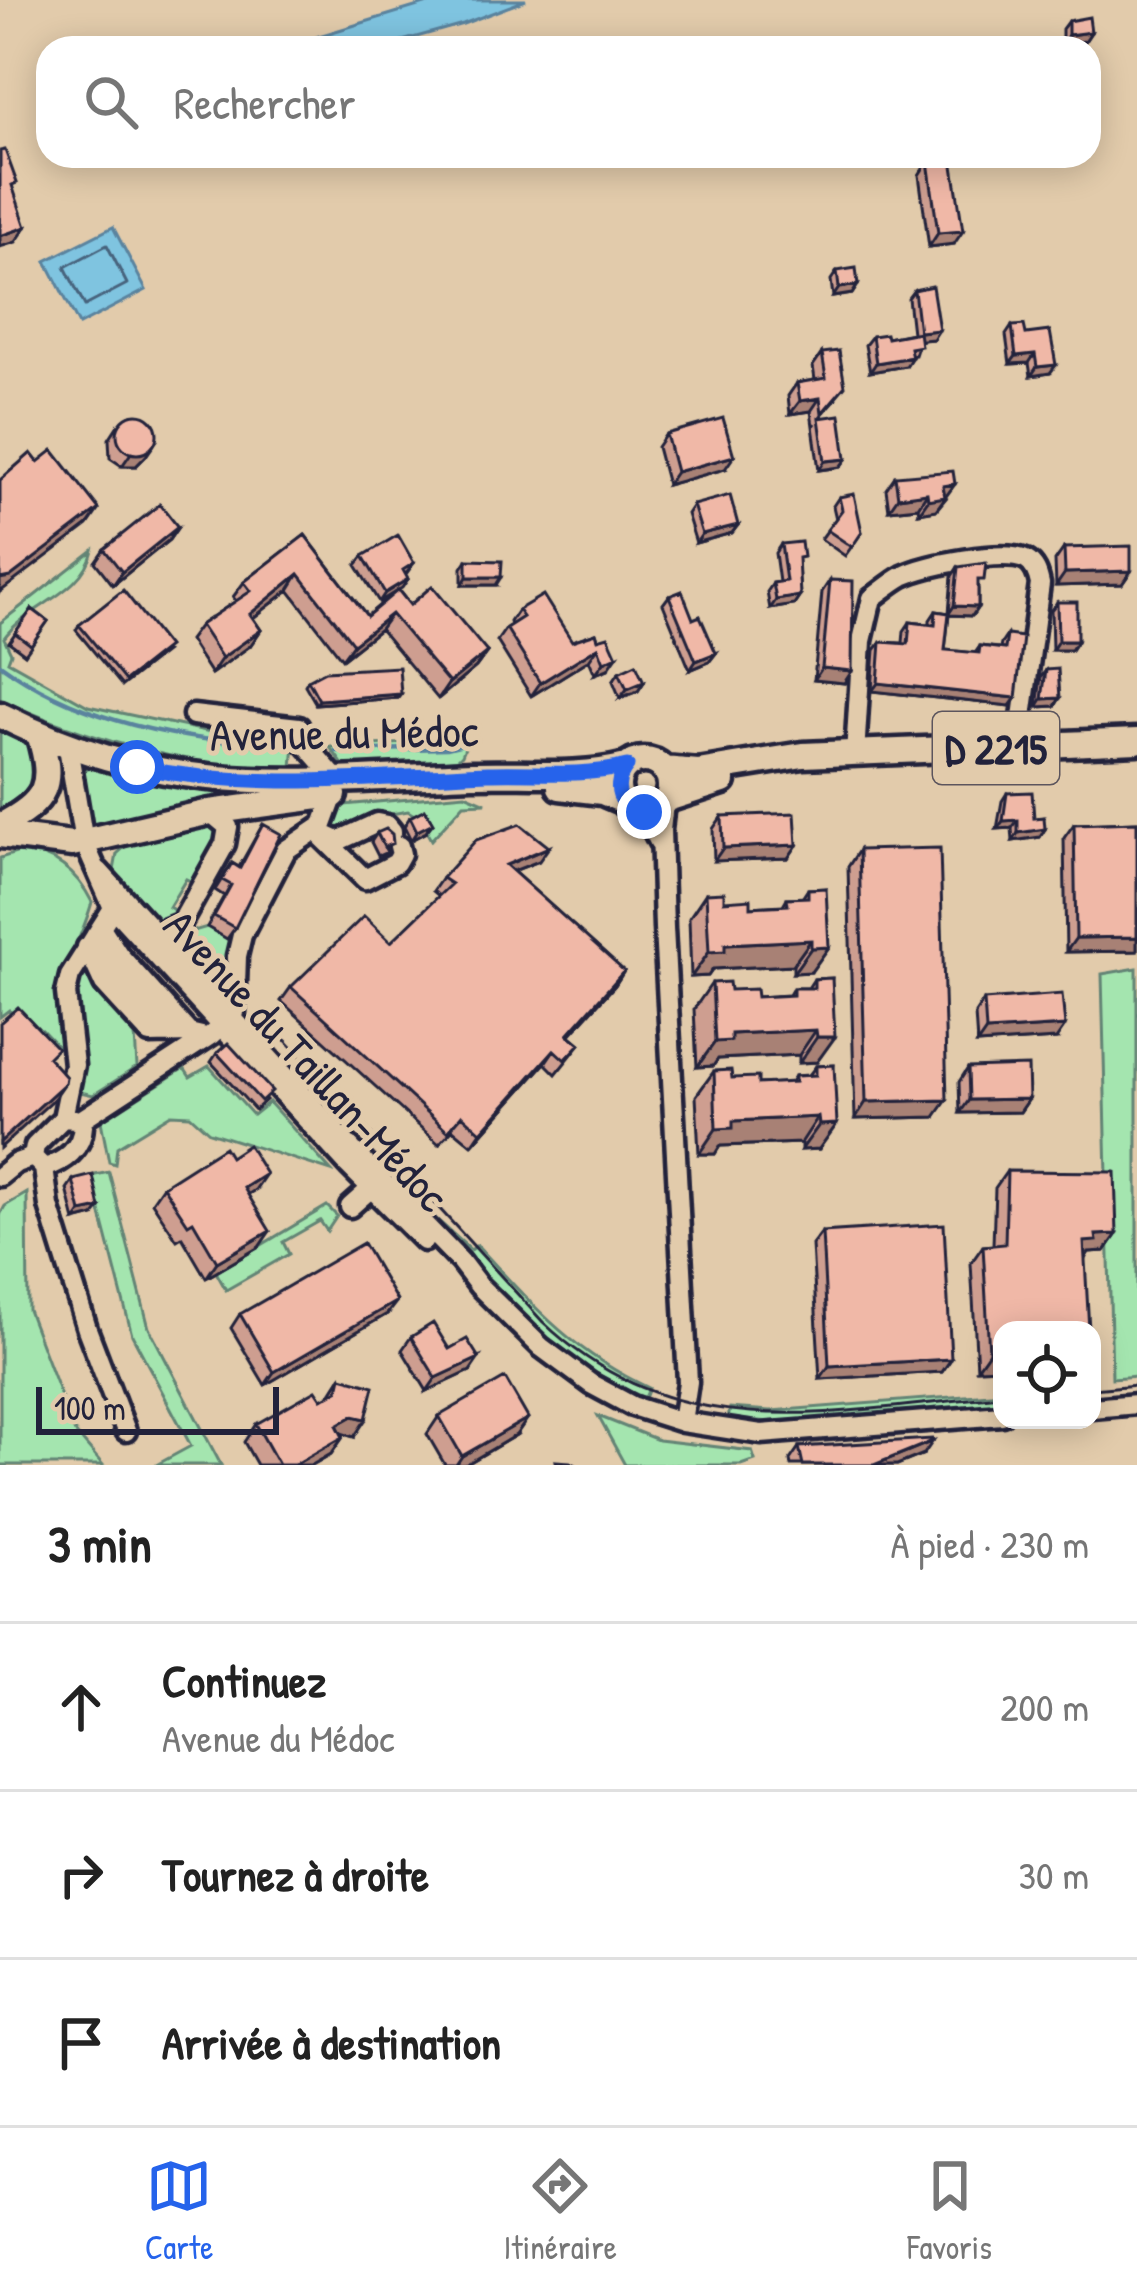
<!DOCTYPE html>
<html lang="fr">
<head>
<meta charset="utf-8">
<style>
	body { margin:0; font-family:"Patrick Hand",sans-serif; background:#f2f2f2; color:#222 }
	.controls { position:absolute; right:36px; bottom:36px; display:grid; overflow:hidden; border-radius:24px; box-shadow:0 6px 30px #0003 }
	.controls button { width:108px; height:108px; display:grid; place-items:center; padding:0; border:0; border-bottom:3px solid #e0e0e0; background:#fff; color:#222; font:60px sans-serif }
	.scale { position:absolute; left:36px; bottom:30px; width:243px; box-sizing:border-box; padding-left:12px; border:6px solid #22223b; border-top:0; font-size:33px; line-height:42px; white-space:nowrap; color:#22223b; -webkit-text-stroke:9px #e2cbab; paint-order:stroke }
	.stop { position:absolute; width:36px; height:36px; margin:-27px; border:9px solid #2563eb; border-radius:50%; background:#fff }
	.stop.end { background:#2563eb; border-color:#fff; box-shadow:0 3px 12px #0008 }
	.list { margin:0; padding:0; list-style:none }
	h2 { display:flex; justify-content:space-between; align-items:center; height:156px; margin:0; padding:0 48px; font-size:51px }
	h2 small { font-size:39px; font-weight:400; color:#767676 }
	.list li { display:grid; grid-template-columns:78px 1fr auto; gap:36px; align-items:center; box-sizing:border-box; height:168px; padding:0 48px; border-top:3px solid #e0e0e0 }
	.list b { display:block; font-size:45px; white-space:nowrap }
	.list p { margin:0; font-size:39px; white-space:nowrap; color:#767676 }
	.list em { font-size:39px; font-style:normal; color:#767676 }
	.icon { flex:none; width:66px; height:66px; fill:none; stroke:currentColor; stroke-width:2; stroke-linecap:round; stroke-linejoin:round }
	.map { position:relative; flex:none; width:1137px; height:1465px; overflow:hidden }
	.search { position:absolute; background:#fff; box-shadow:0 6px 30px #0003; left:36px; right:36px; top:36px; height:132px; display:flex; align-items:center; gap:30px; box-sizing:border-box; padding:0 42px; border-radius:36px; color:#767676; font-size:45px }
	.sheet { height:660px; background:#fff }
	nav { display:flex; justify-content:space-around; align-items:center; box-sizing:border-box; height:168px; border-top:3px solid #e0e0e0; background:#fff; font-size:33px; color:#767676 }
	nav a { display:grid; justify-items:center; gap:6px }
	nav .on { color:#2563eb }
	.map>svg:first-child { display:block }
	.green { fill:#a4e5af; stroke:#638475; stroke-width:3 }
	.water { fill:#7fc4e0; stroke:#5a839e; stroke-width:3 }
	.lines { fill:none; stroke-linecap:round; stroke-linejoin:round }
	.shore { stroke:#47637d; stroke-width:3 }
	.stream { stroke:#5a839e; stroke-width:4.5 }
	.minor-casing { stroke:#22223b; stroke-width:27 }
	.major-casing { stroke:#22223b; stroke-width:33 }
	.minor { stroke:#e2cbab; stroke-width:18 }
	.major { stroke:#e2cbab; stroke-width:24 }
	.tram { stroke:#22223b; stroke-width:3 }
	.wall { fill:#ce9e90; stroke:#22223b; stroke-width:3 }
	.shaded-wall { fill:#a88175; stroke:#22223b; stroke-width:3 }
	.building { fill:#f0b8a7; stroke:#22223b; stroke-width:3 }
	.route { stroke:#2563eb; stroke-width:15 }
	.labels { text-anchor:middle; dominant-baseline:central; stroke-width:10; stroke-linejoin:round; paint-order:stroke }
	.shield { fill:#e2cbab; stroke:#5c555d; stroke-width:3 }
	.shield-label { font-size:42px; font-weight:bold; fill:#22223b }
	.street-label { font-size:45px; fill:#22223b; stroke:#e2cbab }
</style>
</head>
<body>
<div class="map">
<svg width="1137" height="1465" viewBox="0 0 1137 1465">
	<rect width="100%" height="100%" fill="#e2cbab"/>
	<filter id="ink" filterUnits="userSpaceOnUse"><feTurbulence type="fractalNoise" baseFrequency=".00833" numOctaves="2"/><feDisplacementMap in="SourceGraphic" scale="24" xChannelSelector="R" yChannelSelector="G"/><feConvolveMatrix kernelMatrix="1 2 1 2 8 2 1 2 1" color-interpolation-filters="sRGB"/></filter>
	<g filter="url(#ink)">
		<!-- green -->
		<path class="green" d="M93,550C83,594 28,605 4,638L11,653L8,661L88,706L220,734L285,740L294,745L292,767C271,773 247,768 226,765C146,755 73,733 0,699V623Z
			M0,732C41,743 42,757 31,794L0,813Z
			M468,740L462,755L453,764L355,770L343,765L330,747Z
			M99,765L259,791V795L150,813L91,829L82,774L87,768Z
			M465,794L486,803L464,804L431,840L419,818L408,811L373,817L342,831L335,826L334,819L344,805Z
			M209,827L214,829L217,841L197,884L186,879L169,907L180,914L167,922L149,917L113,876L117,854L128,844Z
			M22,851C55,854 77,872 92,902C78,954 41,997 64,1053L42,1030L33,1036L9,1010L0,1017V858Z
			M207,927L230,940L233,946L230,988L212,973L205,978L174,945L180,935Z
			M82,967L100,986L95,992L135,1036L137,1067L93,1095L76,1091L72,996Z
			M1137,968V1376L1112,1378L1102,974Z
			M209,1066L253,1115L269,1102L331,1171L209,1132L190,1115L171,1114L117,1147L115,1164L109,1162L101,1121L184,1068L190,1077Z
			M109,1172L149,1328L221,1465H156L191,1446L132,1335L91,1176Z
			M27,1193L28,1310L74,1431L103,1465H0V1215L5,1206Z
			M414,1199L471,1250L477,1245C532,1305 573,1353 649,1388L645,1398C550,1360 482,1273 411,1201Z
			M327,1206L337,1216L327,1231L320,1221L283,1242L289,1254L226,1290L216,1272Z
			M1002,1393V1404L772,1422L728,1419L730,1408L771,1411Z
			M598,1416L658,1440L752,1451L755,1460L741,1465H625Z"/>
		<!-- water -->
		<path class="water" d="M438,0H526L463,24L377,48H291L319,36Z
			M113,227L146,290L79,325L46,261Z"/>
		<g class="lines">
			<!-- shore -->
			<path class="shore" d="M107,245L127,284L85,306L65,267Z"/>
			<!-- stream -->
			<path class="stream" d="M0,664C82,724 190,743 289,746
				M336,751L447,748L463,744"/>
			<defs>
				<path id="minor" d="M193,715L299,727L303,741L337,780
					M68,747L84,842L113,908L349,1166L424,1241
					M855,755L862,641L872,598C882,591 892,582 903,576C926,565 1003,549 1026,560C1035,565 1038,574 1040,584L1018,747
					M664,803L661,830L664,928L688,1382L682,1422
					M644,812L659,842
					M392,831L387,825L377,823L338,841L316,831L365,879L396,863L401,854L399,846
					M99,871L359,1157L460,1261L479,1286L541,1347L591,1384L632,1406L682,1422L761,1434L1002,1415
					M101,927L119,955L189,1033
					M157,933L181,923L225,844L228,827L210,812
					M95,936L116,974L171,1034
					M87,947L104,984L150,1034L189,1033L206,1037
					M63,1118L74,1065L66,993L70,976L113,908
					M63,1118L75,1119L83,1126C82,1148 65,1162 44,1168L33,1157L35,1146Z
					M79,1121L211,1035L235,1013L237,956L242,935L286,850L323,825L334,795
					M44,1168L49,1206L87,1329L126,1431
					M0,1176L16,1163L33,1157
					M350,1207L377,1183
					M1092,1408L1137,1404"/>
				<path id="major" d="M0,715C167,800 294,781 472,774C524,772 576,779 627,766
					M618 786a26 26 0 1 1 52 0a26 26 0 1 1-52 0Z
					M663,769L698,772L803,755L1137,741
					M560,787L602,792L621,800
					M667,799L723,781
					M0,826C47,801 55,785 39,734
					M0,835L72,844L210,812L334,795"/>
			</defs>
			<!-- minor casing -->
			<use href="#minor" class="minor-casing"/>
			<!-- major casing -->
			<use href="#major" class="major-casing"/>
			<!-- minor -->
			<use href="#minor" class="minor"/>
			<!-- major -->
			<use href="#major" class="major"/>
			<!-- tram -->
			<path class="tram" d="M280,1034L543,1322C679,1451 833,1410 1002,1396
				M1092,1389L1137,1385"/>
		</g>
		<!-- wall -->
		<path class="wall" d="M1068,21L1091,32L1085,41L1062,44V29Z
			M928,161L954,244L929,247L919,175Z
			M837,271L858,285L852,294L833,297L831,280Z
			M914,290L933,339L920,340L915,355H912L906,366L870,372L865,345L872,336L887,338L912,333L908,298Z
			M1012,326L1050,373L1031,376L1029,363L1010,364L1006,335Z
			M822,353L836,399L820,417L846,459L840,467L819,470L813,426L815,423L813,426L811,411L790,414L788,396L797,383L815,380L813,366Z
			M118,425L146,456L136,466H122L110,458L109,439Z
			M666,434L725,469L667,485L657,447Z
			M895,476L946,498L936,510L919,513L918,507L889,510L886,489Z
			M839,497L862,532L845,556L821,539L836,519L833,506Z
			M693,505L738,525L732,533L696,543L687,514Z
			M178,527L169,540L113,585L95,562L104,549Z
			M305,535L367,616L398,590L379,602L356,565L363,556L414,563L406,574L408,579L398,590L410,605L487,652L476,667L438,699L380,629L342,659L289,590L253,618L261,630L250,646L211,674L189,640L200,625L236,601L233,597L244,582Z
			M781,544L798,565L800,596L794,605L770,609L767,592L773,583L779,582L775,553Z
			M1064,548L1131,571L1122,584L1056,586L1055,561Z
			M467,560L496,585H462V568Z
			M958,567L978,589V607L972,616L949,615L945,650L975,653L980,646L1000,648L1001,644L1007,635L1016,698L1010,706L872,691L875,650L881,642L903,643L904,631L910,622L930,624V620L936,611L949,613L952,576Z
			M830,580L844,683L814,680L822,592Z
			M669,596L693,619L716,653L709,662L690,670L663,604Z
			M1057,602L1077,641L1071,650H1052L1051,610Z
			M32,609L48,621L25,654L9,642Z
			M518,610L572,641L596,633L608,669L595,674L589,660L531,696L497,641L506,628L511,625L510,622Z
			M79,625L165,652L122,686L76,630Z
			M1046,670L1060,698L1055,706L1037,707L1041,677Z
			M619,672L644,682L638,691L620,698L613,681Z
			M308,680L401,694L398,698L316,704L305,685Z
			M1007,793L1045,829L1040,837L1013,841L1012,828L997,829L1002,801Z
			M722,816L797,845L788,858L714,861L713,829Z
			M410,817L426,832L411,840L404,826Z
			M1137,822V951L1066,952L1064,838L1074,824Z
			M263,824L235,928L227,939L207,927L224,896L215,890L232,863L239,867Z
			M377,833L387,852L378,856L371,842Z
			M859,850L935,1117L855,1119L848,867Z
			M539,861L513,871L624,971L615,985L569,1035L580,1044L556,1074L545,1063L472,1145L453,1129L439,1144L281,1001L291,987L391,942L439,896L433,891L442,878Z
			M826,888L811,972L793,973V965L713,969L708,976L691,977L689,918L706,893L724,901L751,907L783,905L787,898H802L808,889Z
			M832,978L817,1062L799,1063V1055L718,1059L713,1066L697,1067L694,1009L712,983L730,990L757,997L789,995L793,988H808L814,979Z
			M984,1000L1056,1039L977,1044L975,1014Z
			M217,1053L266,1100L255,1110L211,1062Z
			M834,1065L819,1149L801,1150V1143L720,1146L715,1154H699L696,1096L714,1071L732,1078L758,1084L790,1083L795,1076L809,1075L816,1066Z
			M968,1068L1029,1099L1020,1112L960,1113L959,1082Z
			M1007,1171L1117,1234L1105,1251L1089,1252L1002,1368L977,1369L971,1263L983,1246L993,1245L995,1188Z
			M73,1180L94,1216L75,1221L67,1189Z
			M163,1186L255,1190L248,1194L259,1247L206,1278L182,1237L177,1240L152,1202Z
			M822,1232L951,1359L942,1372L820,1379L812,1245Z
			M240,1314H387L265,1385L231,1328Z
			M411,1337L449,1349L470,1371L427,1391L402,1350Z
			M341,1377L354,1437L341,1433L343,1437L331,1454L312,1465H257L244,1442L256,1424L322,1399L329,1396Z
			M439,1416L516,1435L465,1465H445L427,1434Z
			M799,1447L924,1454L897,1465H791L790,1460Z"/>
		<!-- shaded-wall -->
		<path class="shaded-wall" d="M1091,32L1085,41L1062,44L1068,35Z
			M26,227L16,242L0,247V236Z
			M963,231L954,244L929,247L938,233Z
			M858,285L852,294L833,297L839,288Z
			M939,330L933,339L913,341L919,332Z
			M1035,354L1029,363L1010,364L1016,356Z
			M912,357L906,366L870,372L876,363Z
			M1056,365L1050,373L1031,376L1037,367Z
			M820,398L811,411L790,414L800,401Z
			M155,443L146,456L136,466H122L131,453Z
			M734,456L725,469L667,485L676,472Z
			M846,459L840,467L819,470L825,461Z
			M955,484L936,510L919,513L928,500L943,486Z
			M927,493L918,507L889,510L898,497Z
			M99,509L88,525L0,592V579Z
			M738,525L732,533L696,543L702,534Z
			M178,527L169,540L113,585L122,572Z
			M1131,571L1122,584L1056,586L1065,573Z
			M299,574L289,590L239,629L250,614Z
			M467,577H501L496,585H462Z
			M408,579L402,588L379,602L385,593Z
			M800,596L794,605L770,609L776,600Z
			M954,606L978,607L972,616L948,615Z
			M391,614L380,629L342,659L353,644Z
			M261,630L250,646L211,674L222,658Z
			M1058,641H1077L1071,650H1052Z
			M598,647L589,660L531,696L540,683Z
			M487,652L476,667L438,699L449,683Z
			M716,653L709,662L690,670L696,661Z
			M617,656L608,669L595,674L604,662Z
			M822,668L852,671L844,683L814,680Z
			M644,682L638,691L620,698L627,689Z
			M878,683L1016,698L1010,706L872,691Z
			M401,694L398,698L316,704L319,700Z
			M1060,698L1055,706L1037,707L1042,699Z
			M1018,820L1012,828L997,829L1003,821Z
			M433,823L426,832L411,840L417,831Z
			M1045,829L1040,837L1013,841L1018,833Z
			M797,845L788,858L714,861L723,848Z
			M549,847L539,861L496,878L506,865Z
			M1137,937V951L1066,952L1076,938Z
			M811,940L793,965L713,969L708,976L691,977L709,952L725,944Z
			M829,947L811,972L793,973L811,948Z
			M624,971L615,985L559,1047L568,1034Z
			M1065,1026L1056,1039L977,1044L986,1031Z
			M816,1030L799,1055L718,1059L713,1066L697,1067L715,1042L731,1034Z
			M817,1037H835L817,1062L799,1063Z
			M554,1050L545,1063L472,1145L481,1132Z
			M65,1083L53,1100L0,1148V1142Z
			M1029,1099L1020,1112L960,1113L969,1100Z
			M947,1100L935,1117L855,1119L866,1102Z
			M818,1117L801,1143L720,1146L715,1154H699L716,1129L733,1121Z
			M837,1124L819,1149L801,1150L819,1125Z
			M266,1174L255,1190L233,1204L244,1188Z
			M100,1208L94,1216L75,1221L81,1212Z
			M270,1231L259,1247L206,1278L217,1262Z
			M1117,1234L1105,1251L1089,1252L1085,1259L1084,1242L1096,1235Z
			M397,1301L387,1314L265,1385L274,1372Z
			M1002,1351V1368L977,1369L989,1352Z
			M479,1358L470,1371L427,1391L436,1378Z
			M951,1359L942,1372L820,1379L829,1366Z
			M353,1416L366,1419L354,1437L341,1433L337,1425Z
			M528,1418L516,1435L465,1465H456L462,1456Z
			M343,1437L331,1454L312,1465H294Z
			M933,1441L924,1454L897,1465H874Z"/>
		<!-- building -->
		<path class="building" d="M1089,17L1091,32L1068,35V21Z
			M5,150L17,183L12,185L26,227L0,236V151Z
			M952,159L963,231L938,233L928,161Z
			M856,268L858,285L839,288L837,271Z
			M932,286L939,330L919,332L914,290Z
			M1024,325L1026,334L1050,331L1056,365L1037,367L1035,354L1016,356L1012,326Z
			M919,332L921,346L910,348L912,357L876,363L872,336L886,334L887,338Z
			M839,351L845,386L822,413L820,398L800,401L797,383L826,378L822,353Z
			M117 434a20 20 0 1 1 40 0a20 20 0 1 1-40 0Z
			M840,415L846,459L825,461L819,418Z
			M723,418L734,456L676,472L666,434Z
			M53,450L99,509L10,577L0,579V480L31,453L38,462Z
			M953,471L955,484L943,486L945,497L928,500L927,493L898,497L895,476Z
			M854,494L862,532L852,547L827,530L842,510L839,497Z
			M730,495L738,525L702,534L693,505Z
			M160,504L178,527L122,572L104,549Z
			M305,535L367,616L398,590L410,605L432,586L487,652L449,683L391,614L353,644L299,574L250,614L261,630L222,658L200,625L251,591L244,582Z
			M398,535L414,563L403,570L408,579L385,593L363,556Z
			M801,542L803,557L798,558L800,596L776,600L773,583L786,581L781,544Z
			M1131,546V571L1065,573L1064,548Z
			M467,560L502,561L501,577H467Z
			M986,563L984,580H978V607L954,606L958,567Z
			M830,580L853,581L852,671L822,668Z
			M123,590L168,647L125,681L79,625Z
			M682,591L693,619L700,616L716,653L696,661L669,596Z
			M543,595L572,641L596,633L598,639L608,636L617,656L604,662L598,647L540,683L506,628L523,617L518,610Z
			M1057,602H1077V641H1058Z
			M32,609L48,621L31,645L15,633Z
			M936,611L949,613L945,650L979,653L980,646L1005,649L1007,635L1023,637L1016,698L878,683L881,642L908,644L910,622L935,625Z
			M636,664L644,682L627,689L619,672Z
			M399,667L401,694L319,700L308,680L325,671Z
			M1058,669L1060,698L1042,699L1046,670Z
			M1032,792L1034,818L1044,817L1045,829L1018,833V820L1003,821L1007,793Z
			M425,809L433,823L417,831L410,817Z
			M795,813L797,845L723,848L722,816Z
			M1137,822V937L1076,938L1074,824Z
			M263,824L281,834L235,928L214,916L231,885L222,880L232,863L240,868Z
			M520,824L549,847L506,865L624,971L568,1034L580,1044L565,1060L554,1050L481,1132L462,1115L448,1131L291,987L364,916L391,942L451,884L442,878L476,840Z
			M386,829L392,834L393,843L384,847L377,833Z
			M940,848L947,1100L866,1102L859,850Z
			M826,888L829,947L811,948V940L725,944V951L709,952L706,893L724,892V901L751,899V907L788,905L787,898L808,897V889Z
			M832,978L835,1037H817L816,1030L731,1034V1041L715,1042L712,983L729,982L730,990L756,989L757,997L793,995V988H814V979Z
			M1062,994L1065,1026L986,1031L984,1000Z
			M18,1007L57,1048L48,1057L66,1077L65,1083L0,1142V1023Z
			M228,1043L272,1091L261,1101L217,1053Z
			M834,1065L837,1124L819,1125L818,1117L733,1121V1128L716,1129L714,1071L731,1070L732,1078L758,1077V1084L795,1082V1076L816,1075V1066Z
			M1028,1066L1029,1099L969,1100L968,1068Z
			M248,1145L266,1174L244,1188L270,1231L217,1262L193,1221L188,1224L163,1186L224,1147L230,1157Z
			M1007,1171L1115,1172L1117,1234L1096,1235L1097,1241L1084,1242L1089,1330H1002V1351L989,1352L983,1246L1005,1244Z
			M93,1175L100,1208L81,1212L73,1180Z
			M944,1224L951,1359L829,1366L822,1232Z
			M363,1243L397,1301L274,1372L240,1314Z
			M433,1323L449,1349L467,1339L479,1358L436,1378L411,1337Z
			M341,1377L374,1386L366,1419L353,1416L337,1425L343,1437L294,1465H279L256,1424L316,1390L322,1399L338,1390Z
			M505,1378L528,1418L462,1456L439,1416Z
			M932,1439L933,1441L874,1465H803L799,1447Z
			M556,1461L570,1462L575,1465H557Z"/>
	</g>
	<g class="lines" filter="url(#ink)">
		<!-- route -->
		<path class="route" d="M137,767C254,791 370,778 488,773C535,771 581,778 627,766C611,786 618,809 644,812"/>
	</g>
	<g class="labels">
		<!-- shield labels -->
		<rect class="shield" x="933" y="712" width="126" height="72" rx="9"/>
		<g class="shield-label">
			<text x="996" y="748">D 2215</text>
		</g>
		<!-- street labels -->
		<g class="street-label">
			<text transform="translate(344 732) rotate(-1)">Avenue du Médoc</text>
			<text transform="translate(307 1060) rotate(47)">Avenue du Taillan-Médoc</text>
		</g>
	</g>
</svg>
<div class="controls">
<button><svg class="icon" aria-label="locate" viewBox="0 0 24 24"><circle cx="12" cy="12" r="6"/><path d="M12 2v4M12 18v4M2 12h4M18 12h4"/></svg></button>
</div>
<div class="scale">100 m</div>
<div class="stop" style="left:137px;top:767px"></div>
<div class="stop end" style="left:644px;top:812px"></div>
<div class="search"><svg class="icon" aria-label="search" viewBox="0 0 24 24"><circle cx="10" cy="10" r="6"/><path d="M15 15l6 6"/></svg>Rechercher</div>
</div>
<section class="sheet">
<h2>3 min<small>À pied · 230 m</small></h2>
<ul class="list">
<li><svg class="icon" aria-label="ahead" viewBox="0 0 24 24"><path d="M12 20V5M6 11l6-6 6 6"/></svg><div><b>Continuez</b><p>Avenue du Médoc</p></div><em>200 m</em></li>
<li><svg class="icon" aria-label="right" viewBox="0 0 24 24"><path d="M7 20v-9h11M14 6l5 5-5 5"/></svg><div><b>Tournez à droite</b></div><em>30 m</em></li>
<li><svg class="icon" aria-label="arrive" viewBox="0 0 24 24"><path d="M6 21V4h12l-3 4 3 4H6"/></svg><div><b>Arrivée à destination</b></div></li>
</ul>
</section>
<nav>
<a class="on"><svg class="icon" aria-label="map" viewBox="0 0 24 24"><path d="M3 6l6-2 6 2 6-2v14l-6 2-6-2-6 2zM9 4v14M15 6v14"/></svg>Carte</a>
<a><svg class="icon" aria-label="directions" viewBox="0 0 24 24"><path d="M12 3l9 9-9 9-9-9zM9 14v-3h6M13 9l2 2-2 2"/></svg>Itinéraire</a>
<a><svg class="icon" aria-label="saved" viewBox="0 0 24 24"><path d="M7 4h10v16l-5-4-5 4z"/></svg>Favoris</a>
</nav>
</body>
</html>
